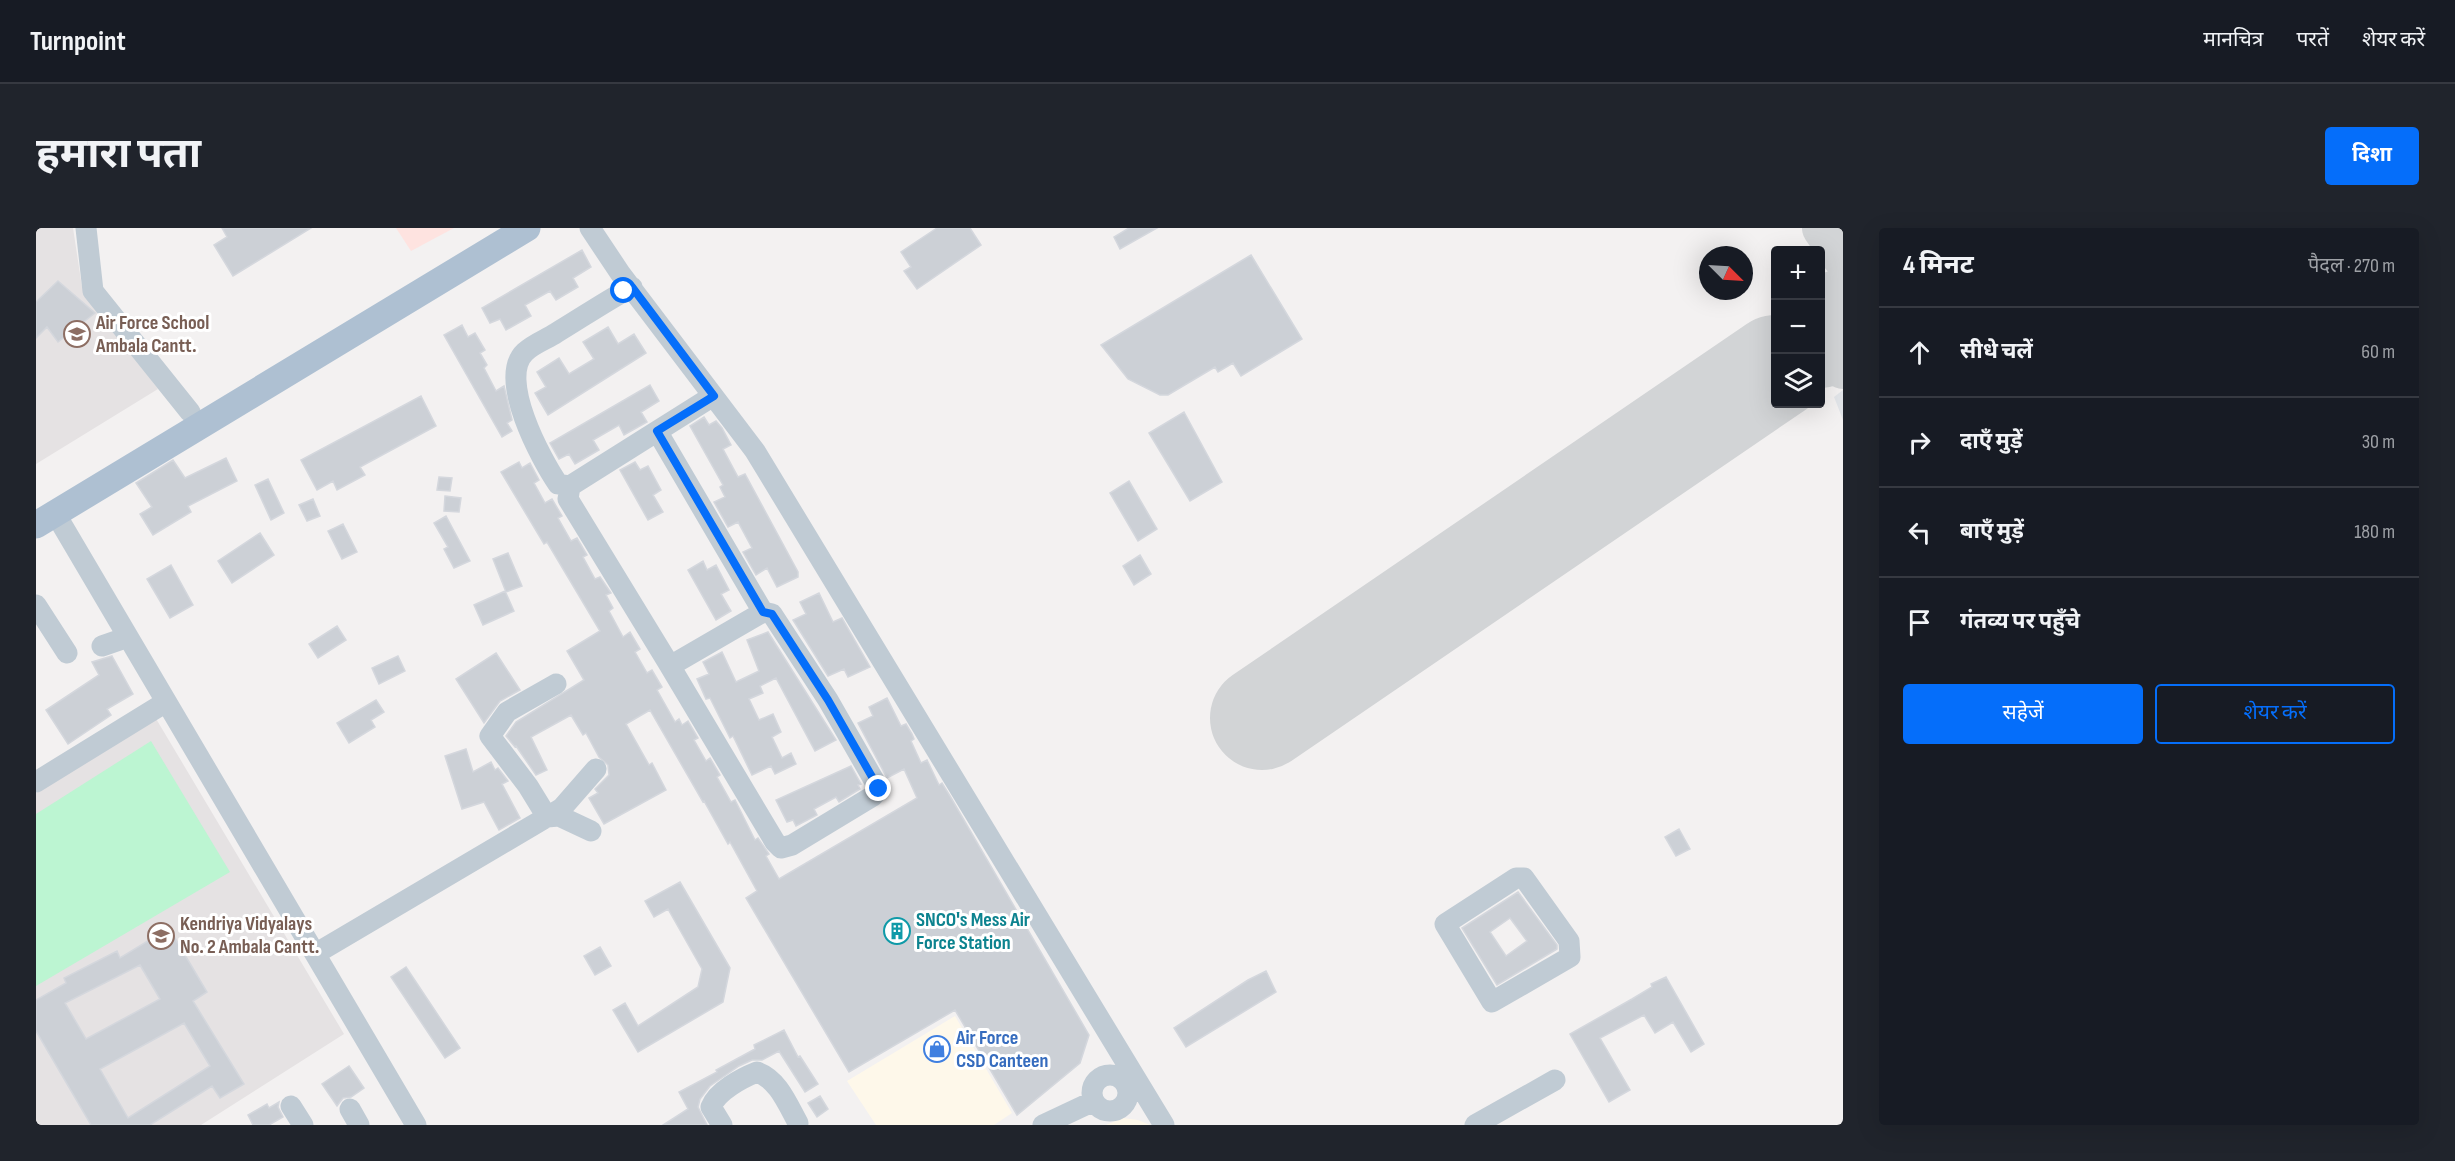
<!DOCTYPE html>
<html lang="hi">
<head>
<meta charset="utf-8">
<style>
	body { margin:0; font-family:"Sofia Sans Condensed","Noto Sans Devanagari",sans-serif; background:#20242c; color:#f1f3f6 }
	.controls { position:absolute; right:18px; top:18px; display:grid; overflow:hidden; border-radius:6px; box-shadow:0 6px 24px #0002 }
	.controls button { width:54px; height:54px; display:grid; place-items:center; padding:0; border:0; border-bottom:2px solid #363941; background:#171b24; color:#f1f3f6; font:30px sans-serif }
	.compass { position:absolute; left:1663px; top:18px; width:54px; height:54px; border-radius:50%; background:#171b24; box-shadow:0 6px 24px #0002; rotate:114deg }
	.stop { position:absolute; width:18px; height:18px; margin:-14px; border:4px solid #056efa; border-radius:50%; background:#fff }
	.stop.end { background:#056efa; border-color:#fff; box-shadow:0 2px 6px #0008 }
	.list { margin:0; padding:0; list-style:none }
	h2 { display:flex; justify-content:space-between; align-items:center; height:78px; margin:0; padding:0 24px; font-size:26px }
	h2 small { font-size:20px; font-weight:400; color:#9ea1a6 }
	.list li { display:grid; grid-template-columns:39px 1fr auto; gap:18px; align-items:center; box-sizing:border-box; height:90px; padding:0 24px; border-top:2px solid #363941 }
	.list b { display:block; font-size:22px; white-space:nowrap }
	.list em { font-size:20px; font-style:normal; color:#9ea1a6 }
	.actions { display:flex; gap:12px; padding:18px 24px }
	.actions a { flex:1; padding:14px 0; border:2px solid #056efa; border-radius:6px; text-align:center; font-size:21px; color:#056efa }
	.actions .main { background:#056efa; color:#fff }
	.icon { flex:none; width:33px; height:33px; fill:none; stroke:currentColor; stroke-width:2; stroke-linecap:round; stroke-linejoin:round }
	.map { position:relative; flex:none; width:1807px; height:897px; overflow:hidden; border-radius:6px }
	header { display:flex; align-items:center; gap:36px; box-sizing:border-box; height:84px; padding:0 30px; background:#171b24; border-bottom:2px solid #363941 }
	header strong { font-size:28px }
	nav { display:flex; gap:33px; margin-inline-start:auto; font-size:21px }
	.intro { display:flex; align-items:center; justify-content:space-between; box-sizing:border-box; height:144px; padding:0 36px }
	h1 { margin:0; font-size:42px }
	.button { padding:15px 27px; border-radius:6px; background:#056efa; color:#fff; font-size:21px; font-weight:700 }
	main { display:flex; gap:36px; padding:0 36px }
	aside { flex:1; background:#171b24; border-radius:6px; box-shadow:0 6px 24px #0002 }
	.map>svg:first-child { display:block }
	.commercial { fill:#fef8ea }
	.education { fill:#e5e2e3 }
	.medical { fill:#fee3e0 }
	.airport { fill:#e2e5e9 }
	.green { fill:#bcf5d2 }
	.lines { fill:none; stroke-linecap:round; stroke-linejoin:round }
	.taxiway { stroke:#d2d4d6; stroke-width:42 }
	.runway { stroke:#d2d4d6; stroke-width:104 }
	.building { fill:#ccd0d6; stroke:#d4d7dd; stroke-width:1.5; fill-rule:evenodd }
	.minor { stroke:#c0cbd4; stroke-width:21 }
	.major { stroke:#aec0d2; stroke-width:27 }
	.route { stroke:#056efa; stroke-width:8 }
	.labels { text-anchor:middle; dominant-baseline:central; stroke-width:6; stroke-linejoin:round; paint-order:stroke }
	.education-label { font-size:20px; font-weight:bold; fill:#785e54; stroke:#fff; text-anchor:start }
	.culture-label { font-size:20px; font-weight:bold; fill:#0d838f; stroke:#fff; text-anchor:start }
	.shop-label { font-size:20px; font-weight:bold; fill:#366cbe; stroke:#fff; text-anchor:start }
</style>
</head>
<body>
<header>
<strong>Turnpoint</strong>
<nav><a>मानचित्र</a><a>परतें</a><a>शेयर करें</a></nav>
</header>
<div class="intro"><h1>हमारा पता</h1><a class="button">दिशा</a></div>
<main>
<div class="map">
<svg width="1807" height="897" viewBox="0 0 1807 897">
	<rect width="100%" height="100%" fill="#f3f1f1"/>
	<!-- commercial -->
	<path class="commercial" d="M919,788L976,885L958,897H840L811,853Z
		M1087,890L1102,892L1114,897H1070Z"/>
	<!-- education -->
	<path class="education" d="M0,0H37L46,59L122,161L0,236Z
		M119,489L308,806L165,897H0V565Z"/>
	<!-- medical -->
	<path class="medical" d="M360,0H418L375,23Z"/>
	<!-- airport -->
	<path class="airport" d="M1807,162V192L1798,169Z"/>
	<!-- green -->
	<path class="green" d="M115,513L194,644L0,758V586Z"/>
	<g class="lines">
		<!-- taxiway -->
		<path class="taxiway" d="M1787,0L1807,29
			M1792,103L1807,140"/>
		<!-- runway -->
		<path class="runway" d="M1784,108L1807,93
			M1226,490L1740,139"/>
	</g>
	<!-- building -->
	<path class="building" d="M186,0H275L197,48L178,17L191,9Z
		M901,0H934L945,17L881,61L868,43L875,39L865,24Z
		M1093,0H1121L1084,21L1078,9Z
		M546,22L555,39L537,50L542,59L520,72L514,63L489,77L495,88L470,102L464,91L454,95L446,80Z
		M1215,27L1266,111L1205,148L1197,135L1182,144L1179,139L1132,167H1124L1092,151L1065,117Z
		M22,53L59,85L22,114L11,99L0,110V74Z
		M426,97L432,109L439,105L449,122L444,125L451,137L448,140L460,163L468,158L476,192L471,195L476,203L466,209L408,107Z
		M572,99L582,116L598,106L610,125L512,187L499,165L510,159L501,144L523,130L533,146L558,131L547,114Z
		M614,157L623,173L605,184L611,194L588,207L583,197L557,212L563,222L539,236L533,226L523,231L514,215Z
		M385,168L400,198L324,239L329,247L301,262L297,253L281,262L265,232Z
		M1148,184L1186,254L1154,273L1113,205Z
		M668,189L673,197L680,193L686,200L695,217L687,221L702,249L709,246L762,344V349L741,359L731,340L720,347L707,324L716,320L702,294L692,299L678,274L689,269L684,259L687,257L654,198Z
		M190,230L201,253L152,278L155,284L117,307L104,286L116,279L100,255L137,232L149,250Z
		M483,234L486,240L494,235L503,252L498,255L509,275L516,271L526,288L522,290L535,313L541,310L551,327L547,329L559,351L564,349L575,365L570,367L577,380L573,383L587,409L594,404L604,421L599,424L611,445L616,442L626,459L621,462L639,494L643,491L646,497L652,493L662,510L658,512L670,533L674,530L684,547L681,549L695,574L699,572L719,612L722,610L733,626L730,628L743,651L881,570L868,541L851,550L822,495L837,488L833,479L851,470L865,498L870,496L876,506L878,511L875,513L885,535L891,532L903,557L906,555L914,568L1053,807L1044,835L981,887L919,782L813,844L710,670L721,663L694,614L692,616L668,573L667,574L614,482L590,496L613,537L616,535L630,562L568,596L553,570L562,565L559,561L573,547L572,537L563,529L550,505L547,507L535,487L495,509L511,542L500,547L480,518L479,519L470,508L480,494L548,452L531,423L564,403L511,314L508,316L465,244Z
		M599,234L604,242L612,238L625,262L617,267L627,284L612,292L584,242Z
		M403,249L416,250L414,263L401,262Z
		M232,251L248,285L235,292L219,257Z
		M1093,253L1121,301L1102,313L1074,265Z
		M409,268L425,270L423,284L408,283Z
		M277,271L284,288L271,293L263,277Z
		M410,288L434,333L418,340L408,321L412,319L398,295Z
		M307,296L321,324L306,331L292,303Z
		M224,305L238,327L196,355L182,333Z
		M472,325L486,358L470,364L457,331Z
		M1104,327L1115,346L1098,357L1087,338Z
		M667,333L671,342L680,337L693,362L685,366L695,383L680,392L652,342Z
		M135,337L157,377L134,390L111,351Z
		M469,363L478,383L447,397L438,377Z
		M783,365L797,394L806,390L834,439L812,449L808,441L792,448L757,392L770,386L764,374Z
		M301,398L310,412L282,430L273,416Z
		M732,404L800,512L779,523L740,450L724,458L727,465L713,471L723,492L737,486L745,504L736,509L746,530L755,525L760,536L739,546L735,538L716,547L697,508L694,510L674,470L670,471L661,451L673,446L667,434L686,424L700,454L723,443L711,412Z
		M460,425L484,462L464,473L448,495L420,451Z
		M76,428L97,466L71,481L75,487L32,516L10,482L63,447L56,434Z
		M362,428L369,443L343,456L336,440Z
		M340,472L348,484L335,492L339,499L313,515L301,495Z
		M430,521L437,544L455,534L459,542L462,540L472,553L466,556L484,590L463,602L448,574L426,581L409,528Z
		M815,538L825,556L822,557L824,561L803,574L800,569L778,581L781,587L760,598L757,592L751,594L740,572Z
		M1643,601L1654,621L1640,628L1629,609Z
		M644,654L694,740L687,774L602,824L577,782L589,775L602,798L662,759L666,741L632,681L618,689L609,673Z
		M1482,664L1521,717V721L1461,757L1426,700ZM1474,690L1491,713L1470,728L1454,704Z
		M133,700L171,764L157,773L208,856L184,870L176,858L114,897H55L0,803V772L30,755L28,750L81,723L84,730ZM104,737L124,771L50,811L29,775ZM148,795L174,838L92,890L64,841Z
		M564,719L575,738L559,747L548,728Z
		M370,739L424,820L409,830L355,749Z
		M1230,743L1240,764L1150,819L1138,800L1212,752Z
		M1630,749L1668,816L1655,824L1637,794L1619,805L1608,787L1564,810L1594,862L1573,874L1534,806L1596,771L1616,759L1615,756Z
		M748,802L762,829L764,828L782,856L769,864L743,823L726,832H716L703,838L674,858L664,871L662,879L671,897H627L652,881L643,864L681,844L680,842L719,821L718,817Z
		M313,838L328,860L315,869L307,870L301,878L286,856Z
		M784,868L792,881L781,889L772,875Z
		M243,874L242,879L247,889L233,897H217L212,887L231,876L233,880Z"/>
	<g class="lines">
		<!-- minor -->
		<path class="minor" d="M50,0L57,63L154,184
			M554,0L584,45L719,223L1128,897
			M596,59C570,73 545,90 520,105C511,111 497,116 489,124C461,150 505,231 522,256L534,258L677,168
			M534,258L532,271L634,438L727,384L621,203
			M19,285L380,897
			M0,377L31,425
			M66,418L92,409
			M634,438L739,614L745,620L756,617L837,568L843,561L792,472L736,386L727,384
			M0,554L130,474
			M511,589L526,580L560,541
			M511,589L523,588L555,603
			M1480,650H1488L1533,713L1534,729L1456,774L1409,696Z
			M279,726L511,589L492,558L454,508L471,484L520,456
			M1056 865a18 18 0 1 1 36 0a18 18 0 1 1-36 0Z
			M255,878L267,897
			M314,881L323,897
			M686,897L675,879C681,863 706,850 721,844C742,851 752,877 762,895
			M1007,897L1058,873
			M1439,897L1519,852"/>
		<!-- major -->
		<path class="major" d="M0,297L491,0"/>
	</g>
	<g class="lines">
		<!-- route -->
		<path class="route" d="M588,63L596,59L678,168L621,203L727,384L736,386L792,472L843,561"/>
	</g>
	<!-- icons -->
	<defs>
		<symbol id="school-ring" viewBox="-11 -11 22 22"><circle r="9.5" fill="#fff" stroke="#8d6e63" stroke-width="1.5"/><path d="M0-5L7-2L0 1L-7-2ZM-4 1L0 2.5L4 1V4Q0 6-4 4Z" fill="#8d6e63"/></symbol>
		<symbol id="building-ring" viewBox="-11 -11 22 22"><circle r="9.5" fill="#fff" stroke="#0f9aa8" stroke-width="1.5"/><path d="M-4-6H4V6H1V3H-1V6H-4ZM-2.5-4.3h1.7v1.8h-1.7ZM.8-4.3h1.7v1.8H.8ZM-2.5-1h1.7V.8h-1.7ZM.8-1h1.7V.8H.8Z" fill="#0f9aa8"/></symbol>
		<symbol id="shop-ring" viewBox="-11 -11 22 22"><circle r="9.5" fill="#fff" stroke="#3f7fe0" stroke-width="1.5"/><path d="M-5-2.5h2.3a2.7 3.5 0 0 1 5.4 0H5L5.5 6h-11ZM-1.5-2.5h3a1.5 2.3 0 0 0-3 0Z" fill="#3f7fe0"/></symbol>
	</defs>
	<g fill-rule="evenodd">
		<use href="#school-ring" x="26" y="91" width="30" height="30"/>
		<use href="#building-ring" x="846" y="688" width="30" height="30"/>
		<use href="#school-ring" x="110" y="693" width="30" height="30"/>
		<use href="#shop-ring" x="886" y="806" width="30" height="30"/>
	</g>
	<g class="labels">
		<!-- education labels -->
		<g class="education-label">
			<text x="60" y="95">Air Force School<tspan x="60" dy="23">Ambala Cantt.</tspan></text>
			<text x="144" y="696">Kendriya Vidyalays<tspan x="144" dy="23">No. 2 Ambala Cantt.</tspan></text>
		</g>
		<!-- culture labels -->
		<g class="culture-label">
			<text x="880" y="692">SNCO's Mess Air<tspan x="880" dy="23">Force Station</tspan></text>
		</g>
		<!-- shop labels -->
		<g class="shop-label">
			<text x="920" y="810">Air Force<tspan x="920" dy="23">CSD Canteen</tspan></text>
		</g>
	</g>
</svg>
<div class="controls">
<button>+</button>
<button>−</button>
<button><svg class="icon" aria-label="layers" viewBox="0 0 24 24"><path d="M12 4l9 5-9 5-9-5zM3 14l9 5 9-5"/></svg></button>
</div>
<svg class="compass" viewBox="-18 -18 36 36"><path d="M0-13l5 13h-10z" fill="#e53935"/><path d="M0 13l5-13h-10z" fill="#9ea1a6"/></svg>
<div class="stop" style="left:588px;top:63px"></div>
<div class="stop end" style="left:843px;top:561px"></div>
</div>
<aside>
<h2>4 मिनट<small>पैदल · 270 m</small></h2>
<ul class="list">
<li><svg class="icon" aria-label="ahead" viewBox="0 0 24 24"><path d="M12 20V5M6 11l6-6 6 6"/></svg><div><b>सीधे चलें</b></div><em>60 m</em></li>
<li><svg class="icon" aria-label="right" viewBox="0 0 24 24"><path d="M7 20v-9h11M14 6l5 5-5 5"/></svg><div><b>दाएँ मुड़ें</b></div><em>30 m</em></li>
<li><svg class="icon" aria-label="left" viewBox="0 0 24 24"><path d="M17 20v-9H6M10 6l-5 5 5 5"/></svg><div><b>बाएँ मुड़ें</b></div><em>180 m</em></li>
<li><svg class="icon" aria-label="arrive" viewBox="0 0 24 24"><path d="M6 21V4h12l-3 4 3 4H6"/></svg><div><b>गंतव्य पर पहुँचे</b></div></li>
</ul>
<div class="actions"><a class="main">सहेजें</a><a>शेयर करें</a></div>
</aside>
</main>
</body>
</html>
